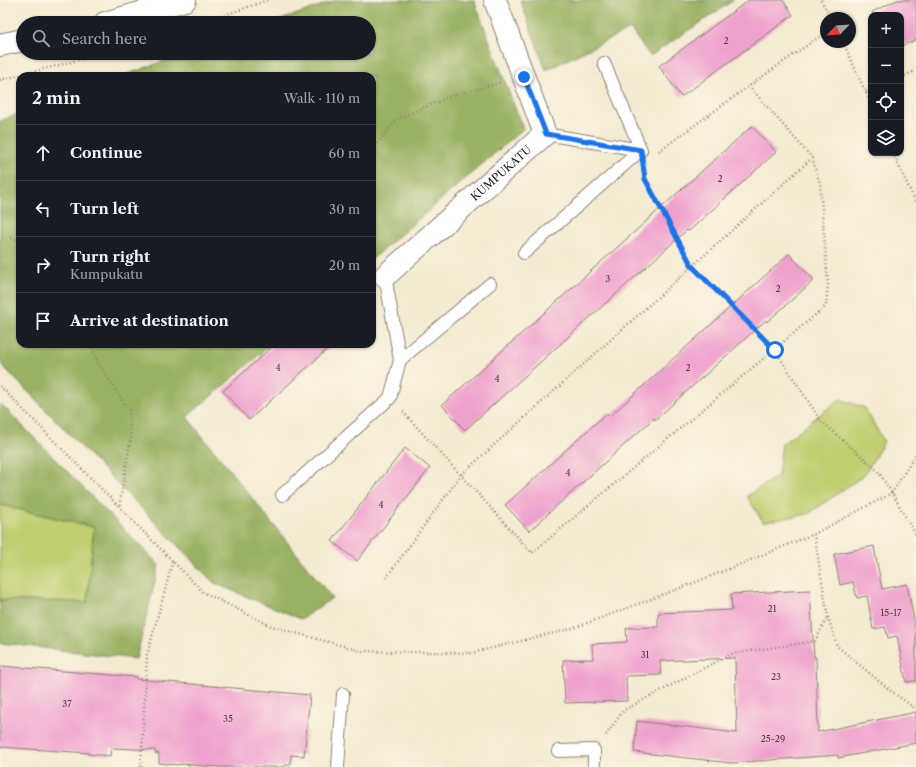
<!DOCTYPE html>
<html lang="en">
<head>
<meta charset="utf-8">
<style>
	body { margin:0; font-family:"Libre Caslon Text",serif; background:#242831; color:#f1f3f6 }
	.controls { position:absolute; right:12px; top:12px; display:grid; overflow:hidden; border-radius:8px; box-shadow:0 1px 3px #0004 }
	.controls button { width:36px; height:36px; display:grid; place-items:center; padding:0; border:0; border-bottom:1px solid #363941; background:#171b24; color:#f1f3f6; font:20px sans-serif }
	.compass { position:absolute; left:820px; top:12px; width:36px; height:36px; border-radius:50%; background:#171b24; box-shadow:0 1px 3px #0004; rotate:245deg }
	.stop { position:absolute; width:12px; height:12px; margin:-9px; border:3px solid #1a73e8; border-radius:50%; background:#fff }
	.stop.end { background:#1a73e8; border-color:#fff; box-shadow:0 1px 4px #0008 }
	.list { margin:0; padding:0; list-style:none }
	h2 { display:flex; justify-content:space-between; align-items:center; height:52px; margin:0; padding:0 16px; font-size:17px }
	h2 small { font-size:13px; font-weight:400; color:#9ea1a6 }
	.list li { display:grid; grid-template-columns:26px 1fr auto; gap:12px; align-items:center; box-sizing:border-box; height:56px; padding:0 16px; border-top:1px solid #363941 }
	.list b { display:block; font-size:15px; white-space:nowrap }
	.list p { margin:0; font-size:13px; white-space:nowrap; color:#9ea1a6 }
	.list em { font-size:13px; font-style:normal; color:#9ea1a6 }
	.icon { flex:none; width:22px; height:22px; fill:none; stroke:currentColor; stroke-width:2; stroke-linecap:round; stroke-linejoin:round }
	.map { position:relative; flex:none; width:916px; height:767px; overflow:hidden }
	.search { position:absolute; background:#171b24; box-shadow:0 1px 3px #0004; left:16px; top:16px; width:360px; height:44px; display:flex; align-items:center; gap:10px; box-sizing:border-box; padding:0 14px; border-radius:22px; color:#9ea1a6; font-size:15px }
	.panel { position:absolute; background:#171b24; box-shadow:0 1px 3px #0004; left:16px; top:72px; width:360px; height:276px; border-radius:12px }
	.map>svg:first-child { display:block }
	.green { fill:#c0ce70; stroke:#6e7546 }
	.forest { fill:#98b162; stroke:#5a663f }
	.building { fill:#efa1ce }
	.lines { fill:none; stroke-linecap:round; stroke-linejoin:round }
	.service-casing { stroke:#888376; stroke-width:14 }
	.minor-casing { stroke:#888376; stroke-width:24 }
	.tertiary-casing { stroke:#888376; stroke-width:24 }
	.path { stroke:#888376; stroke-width:2.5; stroke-dasharray:1 3; stroke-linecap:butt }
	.service { stroke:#fff; stroke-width:12 }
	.minor { stroke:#fff; stroke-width:22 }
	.tertiary { stroke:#fff; stroke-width:22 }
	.route { stroke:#1a73e8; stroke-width:5 }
	.labels { text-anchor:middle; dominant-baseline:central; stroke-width:3.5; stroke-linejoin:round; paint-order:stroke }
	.number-label { font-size:9px; fill:#513d48 }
	.street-label { font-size:11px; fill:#1c1c1c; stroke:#fcf5e5 }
</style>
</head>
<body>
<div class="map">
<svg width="916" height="767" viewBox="0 0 916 767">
	<rect width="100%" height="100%" fill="#fcf5e5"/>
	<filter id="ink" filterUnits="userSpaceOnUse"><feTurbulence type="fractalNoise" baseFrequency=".025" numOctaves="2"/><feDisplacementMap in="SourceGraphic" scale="8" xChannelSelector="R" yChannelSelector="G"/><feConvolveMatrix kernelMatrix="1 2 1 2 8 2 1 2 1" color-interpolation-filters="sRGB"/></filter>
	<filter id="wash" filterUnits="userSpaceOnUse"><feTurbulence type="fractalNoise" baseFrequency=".012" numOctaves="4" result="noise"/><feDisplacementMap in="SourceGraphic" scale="16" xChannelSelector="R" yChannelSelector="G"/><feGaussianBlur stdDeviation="0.9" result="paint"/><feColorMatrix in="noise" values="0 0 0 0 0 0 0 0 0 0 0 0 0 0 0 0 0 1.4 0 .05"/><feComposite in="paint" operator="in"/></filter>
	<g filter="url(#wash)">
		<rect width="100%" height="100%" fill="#f4ead1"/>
		<!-- green -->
		<path class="green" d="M840,399L865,408L884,442L864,475L808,514L763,522L747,496L778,476L782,444Z
			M0,505L94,527L87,602L0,600Z"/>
		<!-- forest -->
		<path class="forest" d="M337,0H474L523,129L372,259V76H122L187,53H369V23H272Z
			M520,0H734L650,56L630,29L546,70Z
			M20,113V344H272L187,417L332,598L301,619L214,583L0,363V121Z
			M0,403L159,565L136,659L0,643V600L87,602L94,527L0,505Z"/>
		<g id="blocks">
			<!-- building -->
			<path class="building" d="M749,0H783L793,15L681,97L659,66Z
				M897,0H916V40L901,46V15H873L872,12Z
				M752,126L776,152L689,231L687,230L465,430L442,405Z
				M789,254L814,280L767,322L766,320L655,420L654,418L529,531L505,505L607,413L610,416Z
				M275,344H333L249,420L223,391Z
				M405,448L430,468L357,561L332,541Z
				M874,546L882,589L907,584L916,630V681L906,682L897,636L888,638L885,627L873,629L867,596L857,598L853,582L840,585L834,554Z
				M810,590L814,657H816L818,732L916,712V743L838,758V755L731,763L634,752L637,721L737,733L735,658L660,661L661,675L626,676L627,701L565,703L563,660L593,659L592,644L627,642L626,628L658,627V613L732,610L731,594Z
				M1,666L137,677L136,679L310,695L304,756L291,755L290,765H285L284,767H217L180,764V765L159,763V753H155V750L111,748L110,756L88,754L89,753L0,747V677Z"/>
		</g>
	</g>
	<g filter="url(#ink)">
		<use href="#blocks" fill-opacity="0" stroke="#888376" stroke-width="1"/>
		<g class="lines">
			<defs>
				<path id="service" d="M545,134L641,150
					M524,253L641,150L604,63
					M400,360L490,284
					M282,495L390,398L400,360L385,276
					M558,751L594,750V767
					M338,767L343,694"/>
				<g id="minor">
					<path id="s1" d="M385,276L545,134L495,0"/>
				</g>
				<path id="tertiary" d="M105,23L185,0
					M0,45L23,40"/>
			</defs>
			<!-- service casing -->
			<use href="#service" class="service-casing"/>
			<!-- minor casing -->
			<use href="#minor" class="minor-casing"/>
			<!-- tertiary casing -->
			<use href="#tertiary" class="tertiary-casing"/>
			<!-- path -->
			<path class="path" d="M821,0L831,18
				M202,23L268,0
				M843,42L871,104
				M901,77L916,71
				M0,80L106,53
				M866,92L871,90
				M372,150L398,118L454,95L500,83
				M659,151L749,86L826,32
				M893,153L916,203
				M644,173L645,179L692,267L775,350L821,421L878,471L892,493L916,535
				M11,238L20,241
				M91,344L98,363L129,410L131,438L119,507
				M0,386L203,592L271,626L361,651L472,653L574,628L699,581L814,534L892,493L916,454
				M403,412L532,553L826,306L828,284L820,184L812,158L749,86
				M814,534L828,617L837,646L891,691L916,709
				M386,578L461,475L812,158
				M606,735L624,710L731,654L815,641L828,617
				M141,767L147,655L173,561"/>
			<!-- service -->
			<use href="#service" class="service"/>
			<!-- minor -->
			<use href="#minor" class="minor"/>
			<!-- tertiary -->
			<use href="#tertiary" class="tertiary"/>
		</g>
	</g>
	<g class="lines" filter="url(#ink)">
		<!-- route -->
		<path class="route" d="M524,77L546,134L641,150L645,179L692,266L775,350"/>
	</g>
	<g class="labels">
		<!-- number labels -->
		<g class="number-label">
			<text x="726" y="40">2</text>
			<text x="720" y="178">2</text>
			<text x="608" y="278">3</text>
			<text x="778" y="288">2</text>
			<text x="278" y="367">4</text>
			<text x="688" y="367">2</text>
			<text x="497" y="378">4</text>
			<text x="568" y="472">4</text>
			<text x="381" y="504">4</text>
			<text x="772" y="608">21</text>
			<text x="891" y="612">15-17</text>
			<text x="645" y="654">31</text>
			<text x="776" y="676">23</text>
			<text x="67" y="703">37</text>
			<text x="228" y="718">35</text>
			<text x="773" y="738">25-29</text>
		</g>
		<!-- street labels -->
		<g class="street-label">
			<text stroke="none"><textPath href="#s1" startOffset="155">KUMPUKATU</textPath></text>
		</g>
	</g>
</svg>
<div class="controls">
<button>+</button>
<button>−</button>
<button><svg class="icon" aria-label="locate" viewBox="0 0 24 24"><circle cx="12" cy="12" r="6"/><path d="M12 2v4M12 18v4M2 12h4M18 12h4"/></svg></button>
<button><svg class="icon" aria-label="layers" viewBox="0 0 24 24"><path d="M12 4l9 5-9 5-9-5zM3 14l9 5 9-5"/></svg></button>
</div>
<svg class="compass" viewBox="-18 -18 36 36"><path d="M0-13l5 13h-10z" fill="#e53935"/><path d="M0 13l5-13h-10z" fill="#9ea1a6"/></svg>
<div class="stop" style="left:775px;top:350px"></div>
<div class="stop end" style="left:524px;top:77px"></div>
<div class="search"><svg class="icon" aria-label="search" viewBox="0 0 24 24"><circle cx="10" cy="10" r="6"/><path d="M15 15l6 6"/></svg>Search here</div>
<section class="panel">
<h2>2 min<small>Walk · 110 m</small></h2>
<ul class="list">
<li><svg class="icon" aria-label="ahead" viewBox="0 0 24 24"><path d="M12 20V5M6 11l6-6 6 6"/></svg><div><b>Continue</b></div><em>60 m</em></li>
<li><svg class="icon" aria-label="left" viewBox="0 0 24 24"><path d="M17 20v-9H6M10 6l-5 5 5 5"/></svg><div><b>Turn left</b></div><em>30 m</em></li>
<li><svg class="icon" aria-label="right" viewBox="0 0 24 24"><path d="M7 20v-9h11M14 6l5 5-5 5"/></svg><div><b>Turn right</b><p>Kumpukatu</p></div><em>20 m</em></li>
<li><svg class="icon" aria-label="arrive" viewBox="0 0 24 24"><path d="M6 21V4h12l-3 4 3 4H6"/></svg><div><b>Arrive at destination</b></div></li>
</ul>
</section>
</div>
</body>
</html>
